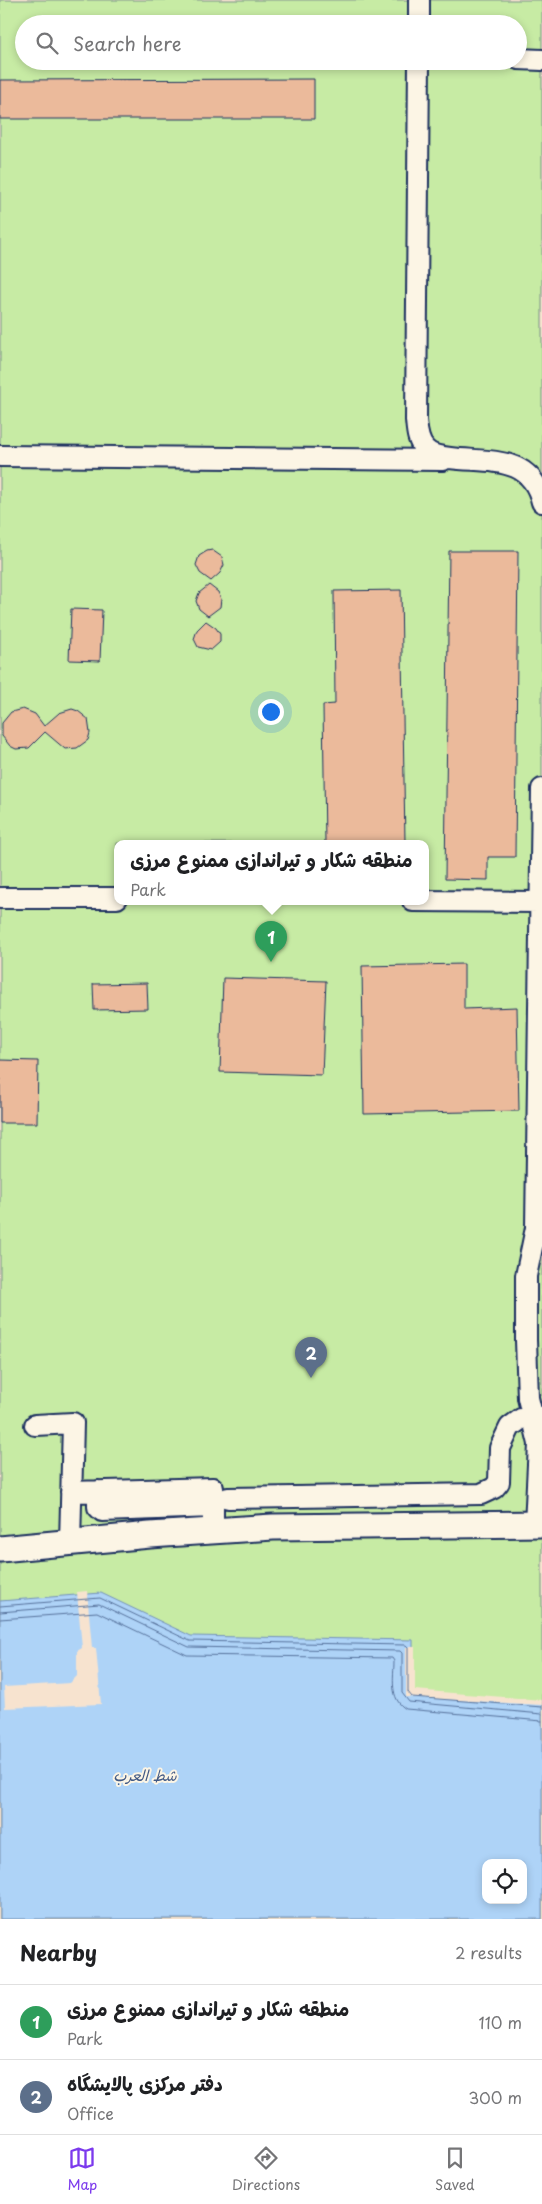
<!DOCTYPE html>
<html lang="en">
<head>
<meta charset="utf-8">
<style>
	body { margin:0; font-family:"Playpen Sans","Playpen Sans Arabic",sans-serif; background:#f2f2f2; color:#202124 }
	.controls { position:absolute; right:15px; bottom:15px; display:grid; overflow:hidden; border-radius:10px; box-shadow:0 2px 8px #0003 }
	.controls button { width:45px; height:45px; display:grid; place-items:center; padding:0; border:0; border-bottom:1px solid #e0e0e0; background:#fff; color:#202124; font:25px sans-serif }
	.you { position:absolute; left:270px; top:711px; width:18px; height:18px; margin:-12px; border:4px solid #fff; border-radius:50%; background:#1a73e8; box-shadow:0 0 0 8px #1a73e833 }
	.badge { display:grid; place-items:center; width:32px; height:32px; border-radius:50%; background:#7c3aed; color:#fff; font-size:16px; font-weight:700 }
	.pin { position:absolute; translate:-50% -41px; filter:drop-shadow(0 1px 2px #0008) }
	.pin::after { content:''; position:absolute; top:26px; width:18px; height:15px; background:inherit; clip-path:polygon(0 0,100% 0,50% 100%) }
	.popup { position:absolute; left:114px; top:840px; width:315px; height:65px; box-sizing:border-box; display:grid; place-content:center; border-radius:10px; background:#fff; filter:drop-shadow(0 1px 4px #0005); font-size:16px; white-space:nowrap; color:#757577 }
	.popup b { font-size:19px; color:#202124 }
	.popup::after { content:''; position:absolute; left:50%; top:100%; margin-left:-10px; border:10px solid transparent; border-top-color:#fff }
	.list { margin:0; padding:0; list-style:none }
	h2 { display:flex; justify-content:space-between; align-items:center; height:65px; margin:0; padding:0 20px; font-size:21px }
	h2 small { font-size:16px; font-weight:400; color:#757577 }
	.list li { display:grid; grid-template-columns:32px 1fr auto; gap:15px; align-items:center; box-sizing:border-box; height:75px; padding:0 20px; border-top:1px solid #e0e0e0 }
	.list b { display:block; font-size:19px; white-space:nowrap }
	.list p { margin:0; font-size:16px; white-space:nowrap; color:#757577 }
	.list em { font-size:16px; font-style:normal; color:#757577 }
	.icon { flex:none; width:28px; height:28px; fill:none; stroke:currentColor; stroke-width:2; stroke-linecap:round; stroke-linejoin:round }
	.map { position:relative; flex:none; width:542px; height:1919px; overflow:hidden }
	.search { position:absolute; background:#fff; box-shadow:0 2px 8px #0003; left:15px; right:15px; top:15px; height:55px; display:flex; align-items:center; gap:12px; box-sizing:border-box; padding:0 18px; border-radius:28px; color:#757577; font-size:19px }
	.sheet { height:215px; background:#fff }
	nav { display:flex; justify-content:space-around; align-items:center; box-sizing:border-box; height:70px; border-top:1px solid #e0e0e0; background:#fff; font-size:14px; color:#757577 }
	nav a { display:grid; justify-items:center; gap:2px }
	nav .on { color:#7c3aed }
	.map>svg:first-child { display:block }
	.green { fill:#c7eba4; stroke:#718d81; fill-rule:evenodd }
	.water { fill:#aed3f7; stroke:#7391ba; fill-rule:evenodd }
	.pier { fill:#f7e3cf }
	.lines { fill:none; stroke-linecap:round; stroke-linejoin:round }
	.shore { stroke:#56719b; stroke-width:1 }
	.building { fill:#ebba9b; stroke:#1b2f5e }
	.minor-casing { stroke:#1b2f5e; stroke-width:24 }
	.major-casing { stroke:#1b2f5e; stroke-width:29 }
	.minor { stroke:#fcf5e5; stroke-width:20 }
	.major { stroke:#fcf5e5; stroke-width:25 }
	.labels { text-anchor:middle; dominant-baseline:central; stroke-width:4; stroke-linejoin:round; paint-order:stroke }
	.water-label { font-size:15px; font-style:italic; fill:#405884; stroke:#fcf5e5 }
</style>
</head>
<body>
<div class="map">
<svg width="542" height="1919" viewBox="0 0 542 1919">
	<rect width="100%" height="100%" fill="#f7e3cf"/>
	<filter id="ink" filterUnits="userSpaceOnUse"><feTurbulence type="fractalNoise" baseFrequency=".02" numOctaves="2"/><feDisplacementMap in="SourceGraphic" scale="10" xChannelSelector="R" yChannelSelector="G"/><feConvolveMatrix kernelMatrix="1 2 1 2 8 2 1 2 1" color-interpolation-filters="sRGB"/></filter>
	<g filter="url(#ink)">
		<!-- green -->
		<path class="green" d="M0,0H542V1919H0ZM24,24H518V61H24ZM117,843H425V901H117ZM486,1863H523V1900H486Z"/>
		<!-- water -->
		<path class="water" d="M101,1593L191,1636L413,1640V1692L542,1703V1919H0V1601ZM486,1863H523V1900H486Z"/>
		<!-- pier -->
		<path class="pier" d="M87,1591L92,1648H96L101,1704L5,1708L4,1687L70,1683L77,1676V1651L82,1648L77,1592Z
			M406,1647H415V1690L542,1700V1705L406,1697Z"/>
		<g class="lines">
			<!-- shore -->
			<path class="shore" d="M0,1606L100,1598L190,1641L406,1645L408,1647V1692L412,1697L542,1707
				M0,1612L99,1604L189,1647L400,1651L402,1653V1693L409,1702L542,1714
				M0,1619L97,1612L187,1655L392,1658L394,1661C394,1677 389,1699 406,1709L542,1721"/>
		</g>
		<!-- building -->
		<path class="building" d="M314,79V119H0V80Z
			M212,550L222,557L224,565L220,573L211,581L200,573L196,565L199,556L207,551Z
			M449,551H518L515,857H488V880L445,879Z
			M209,585L218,592L221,599L220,607L208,616L199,609L196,601L199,593Z
			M401,590L405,843H325L323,705L335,704L334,591Z
			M71,609L102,610L100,661L69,660Z
			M206,621L216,628L220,634V642L211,650L198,647L194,639L197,630Z
			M23,709L35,714L44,726L59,713L72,709L78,711L88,719L90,733L88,740L77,748L65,749L45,732L29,748L16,749L10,746L2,736V723L11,712Z
			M464,964V1009L517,1007L519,1111L364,1114L362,966Z
			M223,978L326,981L322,1075L220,1072Z
			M147,983L148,1009L94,1010L93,984Z
			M0,1060L38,1061L37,1123H0Z"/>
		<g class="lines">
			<defs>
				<path id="minor" d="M419,24V0
					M518,59L542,60
					M419,61L416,420C417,429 417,441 425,449C430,455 442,457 450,458C488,463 531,454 542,502
					M0,456L443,460
					M0,898H117
					M413,901L541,902
					M35,1425L73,1423L70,1543
					M98,1491V1507L102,1511L213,1507
					M71,1492L213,1488V1531
					M228,1498L481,1494L494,1488L499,1482L500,1448L510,1427L521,1419L542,1417
					M535,1525L539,1444L528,1398L526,1340V1276L536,1228L542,789"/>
				<path id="major" d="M0,1549L150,1535L273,1527L542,1524"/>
			</defs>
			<!-- minor casing -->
			<use href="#minor" class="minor-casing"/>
			<!-- major casing -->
			<use href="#major" class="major-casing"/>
			<!-- minor -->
			<use href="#minor" class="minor"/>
			<!-- major -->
			<use href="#major" class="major"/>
		</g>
	</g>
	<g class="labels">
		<!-- water labels -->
		<g class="water-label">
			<text x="145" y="1774">شط العرب</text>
		</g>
	</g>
</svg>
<div class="controls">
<button><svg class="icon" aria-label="locate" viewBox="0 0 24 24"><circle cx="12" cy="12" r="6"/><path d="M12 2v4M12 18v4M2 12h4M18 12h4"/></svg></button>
</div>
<div class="you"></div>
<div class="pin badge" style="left:271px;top:962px;background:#2e9e5b">1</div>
<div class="popup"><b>منطقه شکار و تیراندازی ممنوع مرزی</b>Park</div>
<div class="pin badge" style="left:311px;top:1378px;background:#5c6f8a">2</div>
<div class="search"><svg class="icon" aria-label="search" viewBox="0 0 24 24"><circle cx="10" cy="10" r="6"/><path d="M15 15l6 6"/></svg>Search here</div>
</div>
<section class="sheet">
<h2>Nearby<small>2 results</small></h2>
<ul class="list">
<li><span class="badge" style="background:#2e9e5b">1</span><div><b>منطقه شکار و تیراندازی ممنوع مرزی</b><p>Park</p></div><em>110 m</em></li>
<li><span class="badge" style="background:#5c6f8a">2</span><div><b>دفتر مرکزی پالایشگاه</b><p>Office</p></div><em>300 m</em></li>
</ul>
</section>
<nav>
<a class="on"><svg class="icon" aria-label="map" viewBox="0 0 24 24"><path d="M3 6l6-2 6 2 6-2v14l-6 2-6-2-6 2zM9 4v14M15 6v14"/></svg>Map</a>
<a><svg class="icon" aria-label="directions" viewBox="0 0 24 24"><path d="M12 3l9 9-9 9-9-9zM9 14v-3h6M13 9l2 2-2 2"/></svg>Directions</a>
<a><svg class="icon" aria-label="saved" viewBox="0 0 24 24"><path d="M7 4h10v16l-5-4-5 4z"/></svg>Saved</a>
</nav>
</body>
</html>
